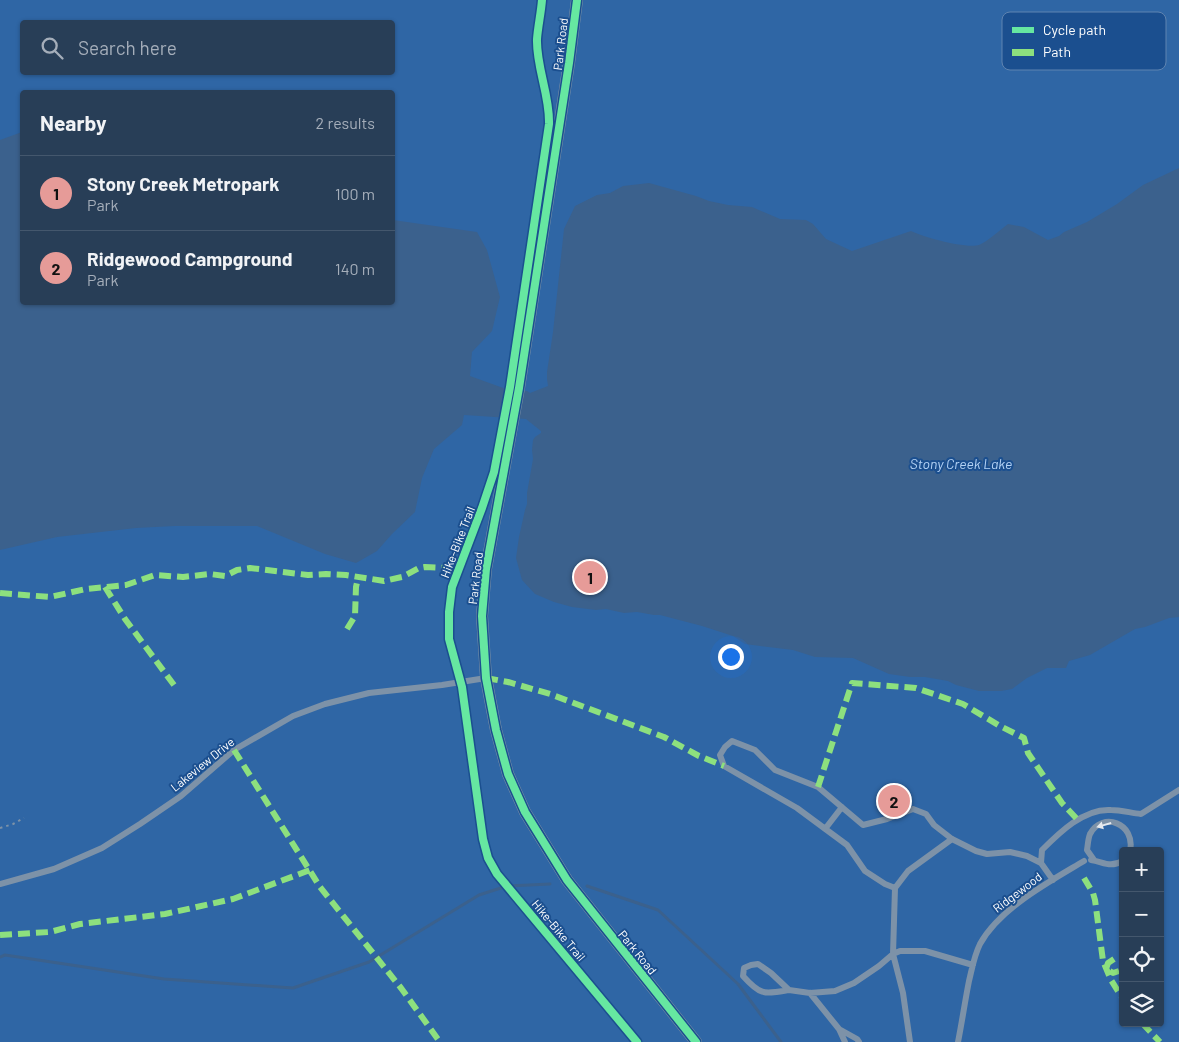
<!DOCTYPE html>
<html lang="en">
<head>
<meta charset="utf-8">
<style>
	body { margin:0; font-family:Barlow,sans-serif; background:#344961; color:#f1f3f6 }
	.controls { position:absolute; right:15px; bottom:15px; display:grid; overflow:hidden; border-radius:5px; box-shadow:0 1px 4px #0004 }
	.controls button { width:45px; height:45px; display:grid; place-items:center; padding:0; border:0; border-bottom:1px solid #44576d; background:#283e57; color:#f1f3f6; font:25px sans-serif }
	.you { position:absolute; left:730px; top:656px; width:18px; height:18px; margin:-12px; border:4px solid #fff; border-radius:50%; background:#1a73e8; box-shadow:0 0 0 8px #1a73e833 }
	.badge { display:grid; place-items:center; width:32px; height:32px; border-radius:50%; background:#e69b98; color:#111; font-size:16px; font-weight:700 }
	.pin { position:absolute; translate:-50% -50%; border:2px solid #fff; box-shadow:0 1px 5px #0006 }
	.list { margin:0; padding:0; list-style:none }
	h2 { display:flex; justify-content:space-between; align-items:center; height:65px; margin:0; padding:0 20px; font-size:21px }
	h2 small { font-size:16px; font-weight:400; color:#a5aeba }
	.list li { display:grid; grid-template-columns:32px 1fr auto; gap:15px; align-items:center; box-sizing:border-box; height:75px; padding:0 20px; border-top:1px solid #44576d }
	.list b { display:block; font-size:19px; white-space:nowrap }
	.list p { margin:0; font-size:16px; white-space:nowrap; color:#a5aeba }
	.list em { font-size:16px; font-style:normal; color:#a5aeba }
	.icon { flex:none; width:28px; height:28px; fill:none; stroke:currentColor; stroke-width:2; stroke-linecap:round; stroke-linejoin:round }
	.map { position:relative; flex:none; width:1179px; height:1042px; overflow:hidden }
	.search { position:absolute; background:#283e57; box-shadow:0 1px 4px #0004; left:20px; top:20px; width:375px; height:55px; display:flex; align-items:center; gap:12px; box-sizing:border-box; padding:0 18px; border-radius:5px; color:#a5aeba; font-size:19px }
	.panel { position:absolute; background:#283e57; box-shadow:0 1px 4px #0004; left:20px; top:90px; width:375px; height:215px; border-radius:5px }
	.map>svg:first-child { display:block }
	.green { fill:#2f66a5; fill-rule:evenodd }
	.water { fill:#3b618d }
	.lines { fill:none; stroke-linecap:round; stroke-linejoin:round }
	.stream { stroke:#3b618d; stroke-width:3 }
	.path { stroke:#7d92a8; stroke-width:2; stroke-dasharray:2.5 4; stroke-linecap:butt }
	.lane { stroke:#7d92a8; stroke-width:6 }
	.street { stroke:#7d92a8; stroke-width:12 }
	.quiet { stroke:#8de07e; stroke-width:6; stroke-dasharray:12 6; stroke-linecap:butt }
	.cycleway-casing { stroke:#1b4f8f; stroke-width:11 }
	.cycleway { stroke:#66e7a1; stroke-width:8 }
	.oneway { fill:#e5e9ee }
	.labels { text-anchor:middle; dominant-baseline:central; stroke-width:4; stroke-linejoin:round; paint-order:stroke }
	.street-label { font-size:12px; fill:#fff; stroke:#1b4f8f }
	.water-label { font-size:14px; font-style:italic; fill:#b5d3f5; stroke:#1b4f8f }
	.key { fill:#1b4f8f; stroke:#5f84b1; stroke-width:1 }
	.key-label { font-size:14px; fill:#fff }
</style>
</head>
<body>
<div class="map">
<svg width="1179" height="1042" viewBox="0 0 1179 1042">
	<rect width="100%" height="100%" fill="#365274"/>
	<!-- green -->
	<path class="green" d="M0,0H1179V1042H0ZM22,22H392V72H22ZM22,92H392V302H22ZM1123,851H1160V1023H1123Z"/>
	<!-- water -->
	<path class="water" d="M22,132V302H392L393,220L477,232L487,250L500,297L492,331L472,352L470,376L506,389L527,391L530,393L548,386L547,379V372L553,332L564,229L575,206L597,195L610,193L623,186L649,183L696,196L709,201L728,205L752,207L780,219L806,220L813,224L826,239L852,251L911,231C923,237 966,249 979,245C988,241 1000,230 1008,224L1024,227L1048,240L1059,236L1064,232L1087,222L1117,204L1143,185L1179,168V617L1169,618L1145,627L1135,629L1090,655L1069,661L1066,668H1047L1027,678L1012,689L1001,691H979L956,685L948,681L925,677H910L889,674L853,658L815,657L793,650L745,644L733,636L702,626L660,615H654L637,612L624,613L606,609L596,610L572,607L554,602L535,594L522,580L516,558L519,537L525,510L527,504V493L533,459L532,450L533,440L535,437L541,433V431L526,419L464,415L462,425L434,449L422,478L415,512L392,534L377,551L356,563L325,554L257,526H175L136,528L57,537L0,550V140Z"/>
	<g class="lines">
		<!-- stream -->
		<path class="stream" d="M587,886L658,910L738,984L781,1042
			M0,957L5,955L164,979L293,988L369,962L479,895L507,886L550,884"/>
		<!-- path -->
		<path class="path" d="M0,828L13,824L24,818"/>
		<!-- lane -->
		<path class="lane" d="M825,829L842,807
			M952,839L908,871L895,888L885,884L865,871L847,845L797,808L724,766L720,755L725,747L732,741L755,750L775,770L818,787L863,825L887,819L913,809L926,814L934,825L952,839L976,851L987,854L1010,852L1027,856L1041,863
			M1091,860C1104,862 1109,868 1123,861
			M1094,860L1087,850C1088,844 1088,839 1090,834C1102,811 1136,823 1130,851
			M1053,880L1041,863L1042,850C1059,833 1084,808 1111,810C1121,810 1131,813 1141,814L1179,790
			M0,884L54,869L102,848L140,824L181,796L234,750L293,716L325,704L369,693L442,685L486,678
			M895,888L893,954L903,993L910,1042
			M789,990C764,994 761,996 743,976L744,968L751,965L758,964L771,973L789,990L810,993L835,991L854,983L879,966L893,954L900,951H925L973,965
			M810,993L839,1029L845,1042
			M839,1029L857,1039L859,1042
			M958,1042C962,1022 965,1001 969,981C972,969 974,956 980,944C1000,908 1049,882 1084,861"/>
		<!-- street -->
		<path class="street" d="M577,0L569,63L519,388L486,569L482,616L486,678L496,730L508,774L525,812L567,880L696,1042"/>
		<!-- quiet -->
		<path class="quiet" d="M105,587L125,619L174,685
			M0,593L50,597L86,589L126,585L155,575L183,577L210,574L225,576L237,570L250,568L308,575L326,574L346,575L384,581L402,577L419,568L425,567L450,568L459,566
			M347,629L355,616L356,587L358,578
			M486,678L508,682L550,694L664,737L699,756L724,766
			M234,750L320,887L401,988L440,1042
			M818,787L852,683L916,688L963,704L1000,726L1024,738L1028,753L1062,803L1078,820
			M1084,878L1093,893L1095,900L1103,961L1111,980L1123,999
			M0,935L50,932L80,924L165,914L233,899L310,870
			M1114,959L1108,963L1106,969L1113,973L1119,971
			M1142,1023L1160,1042"/>
		<defs>
			<path id="cycleway" d="M542,0C541,13 538,26 537,39C536,67 550,95 549,124L510,387L494,472L482,508L452,587L449,612V639L462,687L483,839L488,858L497,874L637,1042
				M577,0L569,63L519,388L486,569L482,616L486,678L496,730L508,774L525,812L567,880L696,1042"/>
		</defs>
		<!-- cycleway casing -->
		<use href="#cycleway" class="cycleway-casing"/>
		<!-- cycleway -->
		<use href="#cycleway" class="cycleway"/>
	</g>
	<!-- one-way arrows -->
	<defs><path id="oneway-solid" d="M-6-.8H1V-3.2L6.5 0L1 3.2V.8H-6Z" transform="scale(1.25)"/></defs>
	<use class="oneway" href="#oneway-solid" transform="translate(1104 825) rotate(164)"/>
	<g class="labels">
		<!-- street labels -->
		<g class="street-label">
			<text transform="translate(560 44) rotate(-83)">Park Road</text>
			<text transform="translate(457 542) rotate(-69)">Hike-Bike Trail</text>
			<text transform="translate(475 578) rotate(-83)">Park Road</text>
			<text transform="translate(202 764) rotate(-39)">Lakeview Drive</text>
			<text transform="translate(1017 892) rotate(-37)">Ridgewood</text>
			<text transform="translate(559 930) rotate(50)">Hike-Bike Trail</text>
			<text transform="translate(638 952) rotate(51)">Park Road</text>
		</g>
		<!-- water labels -->
		<g class="water-label">
			<text x="961" y="463">Stony Creek Lake</text>
		</g>
	</g>
	<!-- legend -->
	<rect x="1002" y="12" width="164" height="58" rx="8" class="key"/>
	<rect x="1012" y="27" width="22" height="6" fill="#66e7a1"/>
	<rect x="1012" y="49" width="22" height="7" fill="#8de07e"/>
	<g class="key-label">
		<text x="1043" y="35">Cycle path</text>
		<text x="1043" y="57">Path</text>
	</g>
</svg>
<div class="controls">
<button>+</button>
<button>−</button>
<button><svg class="icon" aria-label="locate" viewBox="0 0 24 24"><circle cx="12" cy="12" r="6"/><path d="M12 2v4M12 18v4M2 12h4M18 12h4"/></svg></button>
<button><svg class="icon" aria-label="layers" viewBox="0 0 24 24"><path d="M12 4l9 5-9 5-9-5zM3 14l9 5 9-5"/></svg></button>
</div>
<div class="you"></div>
<div class="pin badge" style="left:590px;top:577px">1</div>
<div class="pin badge" style="left:894px;top:801px">2</div>
<div class="search"><svg class="icon" aria-label="search" viewBox="0 0 24 24"><circle cx="10" cy="10" r="6"/><path d="M15 15l6 6"/></svg>Search here</div>
<section class="panel">
<h2>Nearby<small>2 results</small></h2>
<ul class="list">
<li><span class="badge">1</span><div><b>Stony Creek Metropark</b><p>Park</p></div><em>100 m</em></li>
<li><span class="badge">2</span><div><b>Ridgewood Campground</b><p>Park</p></div><em>140 m</em></li>
</ul>
</section>
</div>
</body>
</html>
